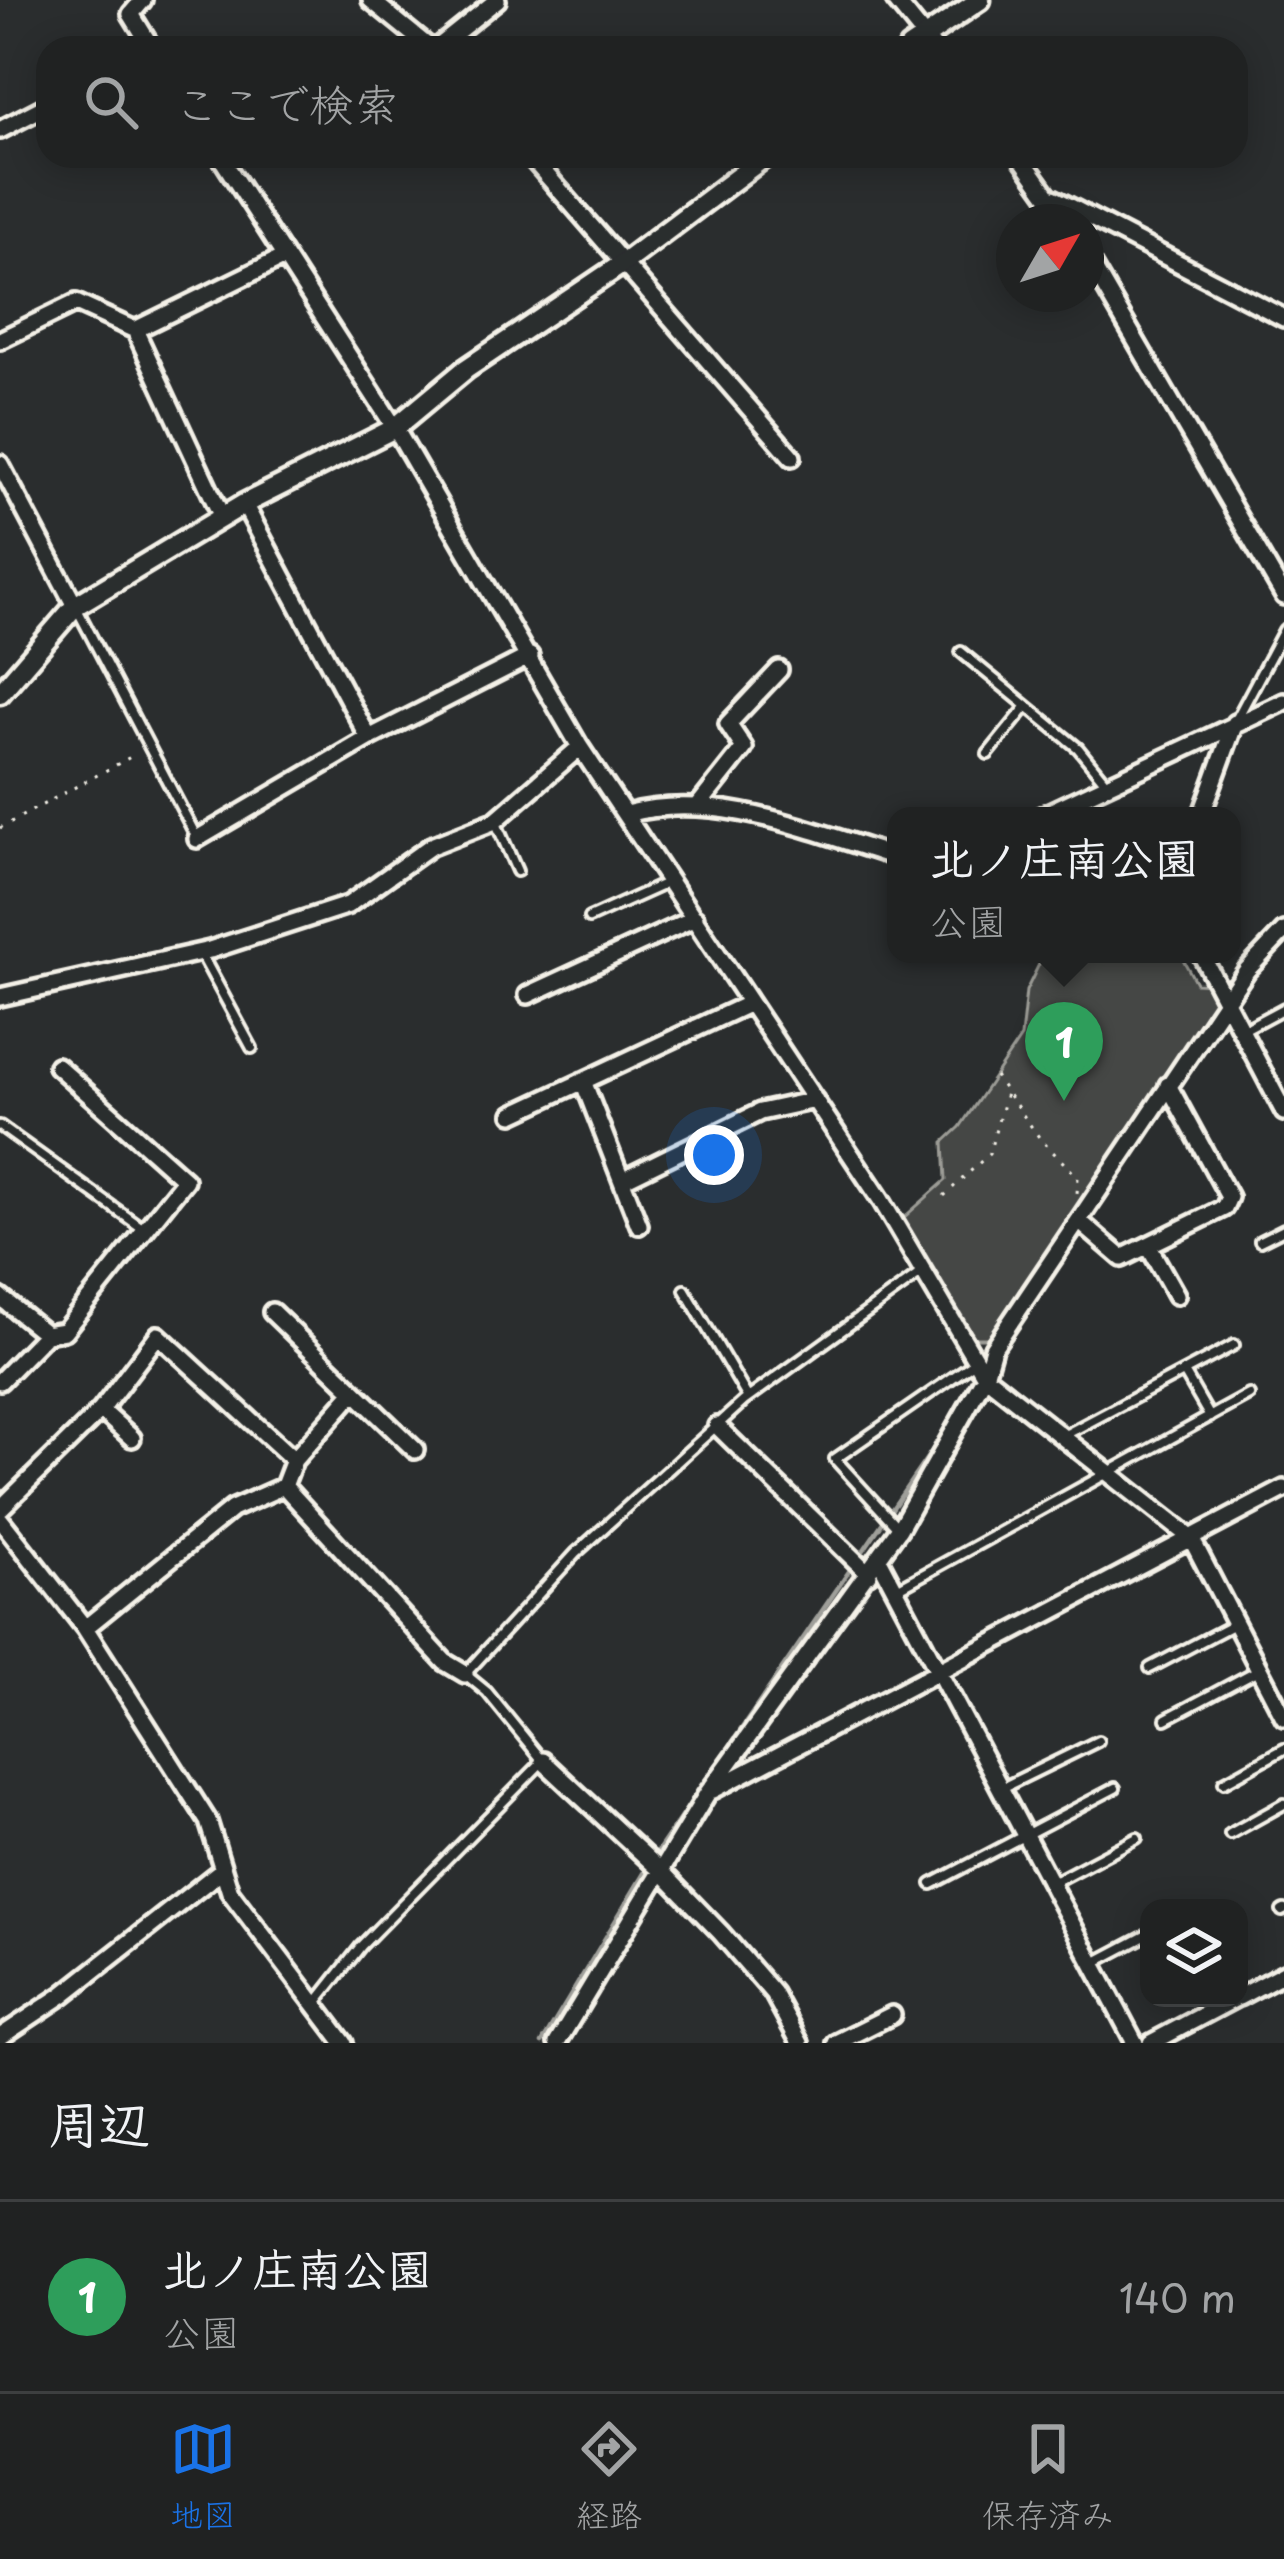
<!DOCTYPE html>
<html lang="ja">
<head>
<meta charset="utf-8">
<style>
	body { margin:0; font-family:"Playpen Sans","Klee One",sans-serif; background:#2d2f2f; color:#f1f3f6 }
	.controls { position:absolute; right:36px; bottom:36px; display:grid; overflow:hidden; border-radius:24px; box-shadow:0 6px 30px #0003 }
	.controls button { width:108px; height:108px; display:grid; place-items:center; padding:0; border:0; border-bottom:3px solid #3d3f40; background:#202222; color:#f1f3f6; font:60px sans-serif }
	.compass { position:absolute; left:996px; top:204px; width:108px; height:108px; border-radius:50%; background:#202222; box-shadow:0 6px 30px #0003; rotate:51deg }
	.you { position:absolute; left:714px; top:1155px; width:42px; height:42px; margin:-30px; border:9px solid #fff; border-radius:50%; background:#1a73e8; box-shadow:0 0 0 18px #1a73e833 }
	.badge { display:grid; place-items:center; width:78px; height:78px; border-radius:50%; background:#1a73e8; color:#fff; font-size:39px; font-weight:700 }
	.pin { position:absolute; translate:-50% -99px; filter:drop-shadow(0 3px 6px #0008) }
	.pin::after { content:''; position:absolute; top:63px; width:42px; height:36px; background:inherit; clip-path:polygon(0 0,100% 0,50% 100%) }
	.popup { position:absolute; left:887px; top:807px; width:354px; height:156px; box-sizing:border-box; display:grid; place-content:center; border-radius:24px; background:#202222; filter:drop-shadow(0 3px 9px #0005); font-size:39px; white-space:nowrap; color:#a2a4a5 }
	.popup b { font-size:45px; color:#f1f3f6 }
	.popup::after { content:''; position:absolute; left:50%; top:100%; margin-left:-24px; border:24px solid transparent; border-top-color:#202222 }
	.list { margin:0; padding:0; list-style:none }
	h2 { display:flex; justify-content:space-between; align-items:center; height:156px; margin:0; padding:0 48px; font-size:51px }
	h2 small { font-size:39px; font-weight:400; color:#a2a4a5 }
	.list li { display:grid; grid-template-columns:78px 1fr auto; gap:36px; align-items:center; box-sizing:border-box; height:192px; padding:0 48px; border-top:3px solid #3d3f40 }
	.list b { display:block; font-size:45px; white-space:nowrap }
	.list p { margin:0; font-size:39px; white-space:nowrap; color:#a2a4a5 }
	.list em { font-size:39px; font-style:normal; color:#a2a4a5 }
	.icon { flex:none; width:66px; height:66px; fill:none; stroke:currentColor; stroke-width:2; stroke-linecap:round; stroke-linejoin:round }
	.map { position:relative; flex:none; width:1284px; height:2043px; overflow:hidden }
	.search { position:absolute; background:#202222; box-shadow:0 6px 30px #0003; left:36px; right:36px; top:36px; height:132px; display:flex; align-items:center; gap:30px; box-sizing:border-box; padding:0 42px; border-radius:36px; color:#a2a4a5; font-size:45px }
	.sheet { height:348px; background:#202222 }
	nav { display:flex; justify-content:space-around; align-items:center; box-sizing:border-box; height:168px; border-top:3px solid #3d3f40; background:#202222; font-size:33px; color:#a2a4a5 }
	nav a { display:grid; justify-items:center; gap:6px }
	nav .on { color:#1a73e8 }
	.map>svg:first-child { display:block }
	.green { fill:#444645; stroke:#9c9c96; stroke-width:3 }
	.lines { fill:none; stroke-linecap:round; stroke-linejoin:round }
	.stream { stroke:#9f9f9a; stroke-width:4.5 }
	.service-casing { stroke:#f4f1e8; stroke-width:16 }
	.minor-casing { stroke:#f4f1e8; stroke-width:24 }
	.tertiary-casing { stroke:#f4f1e8; stroke-width:27 }
	.path { stroke:#f4f1e8; stroke-width:3; stroke-dasharray:3 9; stroke-linecap:butt }
	.service { stroke:#2a2d2e; stroke-width:8 }
	.minor { stroke:#2a2d2e; stroke-width:15 }
	.tertiary { stroke:#2a2d2e; stroke-width:18 }
</style>
</head>
<body>
<div class="map">
<svg width="1284" height="2043" viewBox="0 0 1284 2043">
	<rect width="100%" height="100%" fill="#2a2d2e"/>
	<filter id="ink" filterUnits="userSpaceOnUse"><feTurbulence type="fractalNoise" baseFrequency=".00833" numOctaves="2"/><feDisplacementMap in="SourceGraphic" scale="24" xChannelSelector="R" yChannelSelector="G"/><feConvolveMatrix kernelMatrix="1 2 1 2 8 2 1 2 1" color-interpolation-filters="sRGB"/></filter>
	<g filter="url(#ink)">
		<!-- green -->
		<path class="green" d="M1044,954H1180L1196,983L1212,984L1218,1001L991,1338H975L900,1221L946,1180L944,1142L960,1127L1021,1037L1026,991Z"/>
		<g class="lines">
			<!-- stream -->
			<path class="stream" d="M998,1354L1018,1324
				M859,1557L944,1433
				M542,2043L655,1855L852,1567"/>
			<defs>
				<path id="service" d="M76,607L197,838
					M961,652L1078,748L1108,785
					M1235,722L1284,630
					M988,754L1027,706
					M496,823L517,871
					M589,918L669,882
					M201,954L252,1048
					M1243,1030L1284,1008
					M0,1126L145,1230
					M1260,1241L1284,1229
					M685,1290L748,1398
					M1184,1372L1210,1417
					M1063,1436L1234,1345
					M898,1528L835,1459L978,1360
					M897,1589L1249,1395
					M1150,1668L1234,1624
					M1166,1719L1258,1670
					M1224,1782L1284,1749
					M1002,1788L1098,1741
					M1230,1834L1284,1804
					M1052,1883L1137,1838
					M932,1884L1115,1788
					M1282,1911L1284,1910
					M1094,1963L1149,1934
					M316,2003L361,1946L543,1761L487,1692L465,1674L576,1553L744,1401L921,1273"/>
				<path id="minor" d="M143,0L131,14L152,48
					M371,0L430,48
					M895,0L934,48
					M437,48L497,0
					M0,130L48,105
					M220,156L395,428L580,747L881,1200L985,1376L1191,1538L1284,1717
					M530,156L792,457
					M1020,156L1067,222
					M1053,198L1284,318
					M1086,255L1284,596
					M135,330L284,257
					M0,340L76,303L135,330L222,517
					M0,464L75,606
					M244,504L369,738
					M698,806L744,748L728,724L779,670
					M626,814C714,790 811,831 896,857
					M1041,816L1284,702
					M1201,816L1235,723
					M197,839L369,738L530,656
					M1201,954L1284,1112
					M528,995L695,918
					M0,997L210,950L348,905L431,846L495,821L580,747
					M583,1081L639,1225
					M513,1114L750,1003
					M622,1180L760,1112L815,1100
					M1079,1221L1122,1258L1224,1208L1229,1197L1168,1085
					M1149,1247L1176,1295
					M0,1297L46,1334
					M272,1312L415,1450
					M0,1381L46,1334L64,1331L185,1180L57,1066
					M717,1426L869,1574
					M132,1438L101,1410L158,1335L294,1460
					M284,1486L294,1460L354,1392
					M0,1509L101,1410
					M0,1519L85,1628L208,1821L230,1892L344,2043
					M879,1559L1135,2043
					M85,1628L232,1509L284,1486L445,1662L465,1674
					M543,1761L660,1870L721,1933L773,1993L800,2043
					M713,1790L1284,1489
					M1239,1997L1284,1973
					M0,2037L63,1995L223,1869
					M557,2043L707,1794L899,1529L985,1376L993,1348L1247,970L1284,931
					M836,2043L892,2015
					M1151,2043L1236,1998"/>
				<path id="tertiary" d="M909,48L980,0
					M0,693L75,606L244,504L395,428L466,369L625,262L766,156"/>
			</defs>
			<!-- service casing -->
			<use href="#service" class="service-casing"/>
			<!-- minor casing -->
			<use href="#minor" class="minor-casing"/>
			<!-- tertiary casing -->
			<use href="#tertiary" class="tertiary-casing"/>
			<!-- path -->
			<path class="path" d="M0,828L136,754
				M995,1076L1041,1140L1078,1177L1077,1194
				M944,1196L989,1154L1006,1093"/>
			<!-- service -->
			<use href="#service" class="service"/>
			<!-- minor -->
			<use href="#minor" class="minor"/>
			<!-- tertiary -->
			<use href="#tertiary" class="tertiary"/>
		</g>
	</g>
</svg>
<div class="controls">
<button><svg class="icon" aria-label="layers" viewBox="0 0 24 24"><path d="M12 4l9 5-9 5-9-5zM3 14l9 5 9-5"/></svg></button>
</div>
<svg class="compass" viewBox="-18 -18 36 36"><path d="M0-13l5 13h-10z" fill="#e53935"/><path d="M0 13l5-13h-10z" fill="#a2a4a5"/></svg>
<div class="you"></div>
<div class="pin badge" style="left:1064px;top:1101px;background:#2e9e5b">1</div>
<div class="popup"><b>北ノ庄南公園</b>公園</div>
<div class="search"><svg class="icon" aria-label="search" viewBox="0 0 24 24"><circle cx="10" cy="10" r="6"/><path d="M15 15l6 6"/></svg>ここで検索</div>
</div>
<section class="sheet">
<h2>周辺<small></small></h2>
<ul class="list">
<li><span class="badge" style="background:#2e9e5b">1</span><div><b>北ノ庄南公園</b><p>公園</p></div><em>140 m</em></li>
</ul>
</section>
<nav>
<a class="on"><svg class="icon" aria-label="map" viewBox="0 0 24 24"><path d="M3 6l6-2 6 2 6-2v14l-6 2-6-2-6 2zM9 4v14M15 6v14"/></svg>地図</a>
<a><svg class="icon" aria-label="directions" viewBox="0 0 24 24"><path d="M12 3l9 9-9 9-9-9zM9 14v-3h6M13 9l2 2-2 2"/></svg>経路</a>
<a><svg class="icon" aria-label="saved" viewBox="0 0 24 24"><path d="M7 4h10v16l-5-4-5 4z"/></svg>保存済み</a>
</nav>
</body>
</html>
